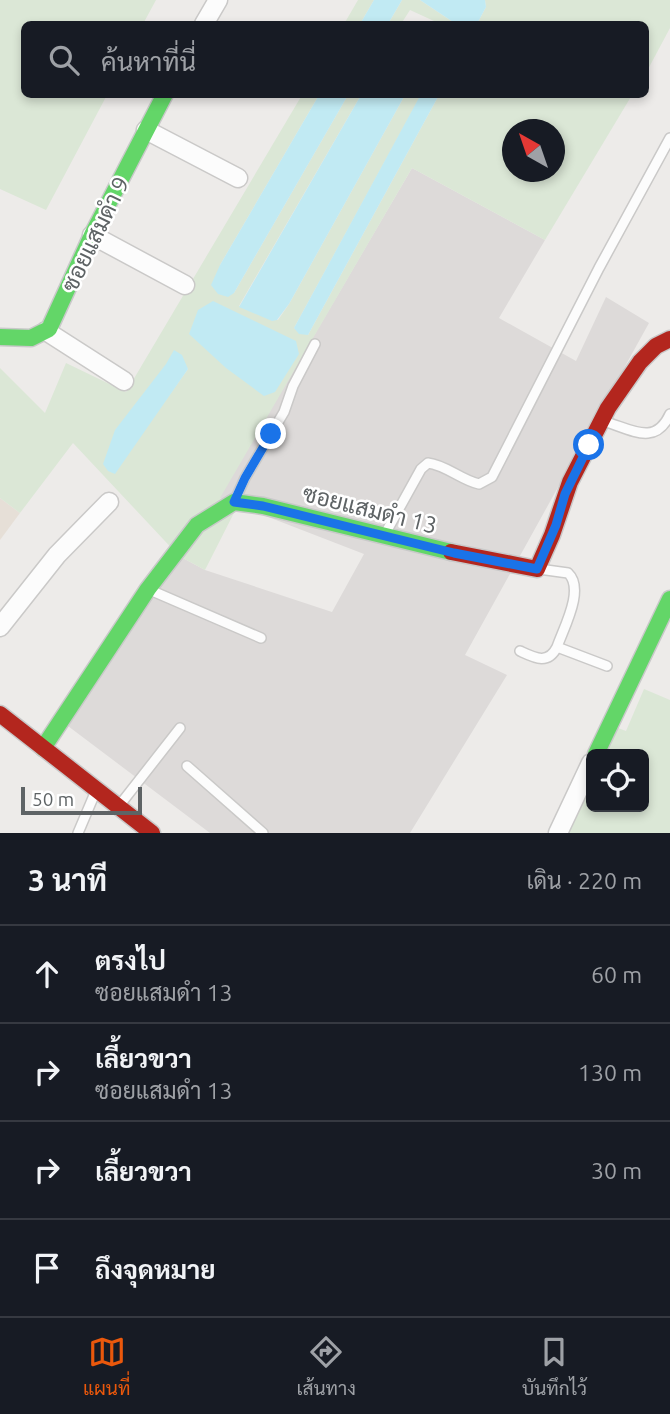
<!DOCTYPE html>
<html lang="th">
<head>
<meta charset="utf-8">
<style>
	body { margin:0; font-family:Ubuntu,Sarabun,sans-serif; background:#20242c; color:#f1f3f6 }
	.controls { position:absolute; right:21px; bottom:21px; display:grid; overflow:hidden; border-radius:10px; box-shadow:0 4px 10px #0003 }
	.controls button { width:63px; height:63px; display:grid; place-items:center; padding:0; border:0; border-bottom:2px solid #363941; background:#171b24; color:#f1f3f6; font:35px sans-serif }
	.compass { position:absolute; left:502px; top:119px; width:63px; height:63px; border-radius:50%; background:#171b24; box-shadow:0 4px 10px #0003; rotate:320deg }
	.scale { position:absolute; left:21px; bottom:18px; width:121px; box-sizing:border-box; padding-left:7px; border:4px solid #5e6365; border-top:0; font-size:19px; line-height:24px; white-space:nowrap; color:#5e6365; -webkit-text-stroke:5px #fff; paint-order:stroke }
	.stop { position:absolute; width:21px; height:21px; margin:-16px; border:5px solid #1a73e8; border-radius:50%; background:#fff }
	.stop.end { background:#1a73e8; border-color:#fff; box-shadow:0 2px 7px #0008 }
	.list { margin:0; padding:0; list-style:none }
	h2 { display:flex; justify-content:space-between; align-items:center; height:91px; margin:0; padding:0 28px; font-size:30px }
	h2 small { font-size:23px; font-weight:400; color:#9ea1a6 }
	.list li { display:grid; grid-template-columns:46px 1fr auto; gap:21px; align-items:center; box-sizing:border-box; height:98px; padding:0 28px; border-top:2px solid #363941 }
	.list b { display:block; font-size:26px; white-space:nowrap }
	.list p { margin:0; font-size:23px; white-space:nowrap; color:#9ea1a6 }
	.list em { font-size:23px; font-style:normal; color:#9ea1a6 }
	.icon { flex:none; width:38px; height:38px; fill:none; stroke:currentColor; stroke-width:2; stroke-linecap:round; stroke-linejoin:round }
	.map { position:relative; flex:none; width:670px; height:833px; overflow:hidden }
	.search { position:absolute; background:#171b24; box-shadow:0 4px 10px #0003; left:21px; right:21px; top:21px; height:77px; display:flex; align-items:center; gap:18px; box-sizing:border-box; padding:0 24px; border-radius:10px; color:#9ea1a6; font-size:26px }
	.sheet { height:483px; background:#171b24 }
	nav { display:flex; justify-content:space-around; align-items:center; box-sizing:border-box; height:98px; border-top:2px solid #363941; background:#171b24; font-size:19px; color:#9ea1a6 }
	nav a { display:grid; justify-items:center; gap:4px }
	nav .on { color:#ea580c }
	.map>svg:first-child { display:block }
	.commercial { fill:#e6dfd7 }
	.industrial { fill:#dddad9 }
	.green { fill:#dbe7d6; fill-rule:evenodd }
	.water { fill:#c1eaf3 }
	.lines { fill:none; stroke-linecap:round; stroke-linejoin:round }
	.lane-casing { stroke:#cac9c8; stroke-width:12 }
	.street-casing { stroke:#cac9c8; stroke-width:21 }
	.fast-casing { stroke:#c9c9c9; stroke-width:19 }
	.jam-casing { stroke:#c9c9c9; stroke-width:19 }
	.lane { stroke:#fcfcfc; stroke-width:9 }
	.street { stroke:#fcfcfc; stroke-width:18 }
	.fast { stroke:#63d668; stroke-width:16 }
	.jam { stroke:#b3261e; stroke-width:16 }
	.route { stroke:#1a73e8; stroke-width:9 }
	.labels { text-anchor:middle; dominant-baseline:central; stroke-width:5; stroke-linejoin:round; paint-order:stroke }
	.street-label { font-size:23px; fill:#5e6365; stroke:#fff }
</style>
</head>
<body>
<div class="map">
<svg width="670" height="833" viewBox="0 0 670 833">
	<rect width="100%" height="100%" fill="#edebe9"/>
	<!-- commercial -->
	<path class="commercial" d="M0,498L20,513L0,540Z"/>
	<!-- industrial -->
	<path class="industrial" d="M412,168L545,240L499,318L576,361L606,297L649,323L465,655L507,675L410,833H210L56,717L179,556L205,570L332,612L364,554L219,498Z"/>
	<!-- green -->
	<path class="green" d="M0,0H156L143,24H24V94L107,95L46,210L0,189Z
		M358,0H374L360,24H344Z
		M402,0H420L456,24H436L434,21L410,10L401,24H388Z
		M485,0H670V28L646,73V24H477L486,7Z
		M302,95H319L220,265L234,293L348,95H361L239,306L278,320L289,304L405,95H421L294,328L308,335L439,95H632L545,240L412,168L220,498L238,505L205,570L179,556L73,443L20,513L0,498V368L45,413L66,363L126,392ZM512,130H554V172H512ZM174,351L188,369L133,446Z
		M644,689L670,700V833H564L591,780V807H644V754H604L618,728L626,731Z"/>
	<!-- water -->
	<path class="water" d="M374,0H402L388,24H360Z
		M420,0H485L486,7L477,24H456Z
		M421,94L439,95L308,335L299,334L294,328Z
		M319,95H348L234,293L228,297L218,294L211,285L220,265Z
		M361,95H405L289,304L277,320L272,321L239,307Z
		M213,301L296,341L299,354L275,392L264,396L226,368L189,334L198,310Z
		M174,350L182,355L188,369L115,474L108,471L103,464L115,430L166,364Z"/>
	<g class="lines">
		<defs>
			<path id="lane" d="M603,421C631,429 655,447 670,414
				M235,500L245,478L284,412L293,386L315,344
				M385,534L421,469L428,463C446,465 461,480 479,484L492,477L599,268L670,138
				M539,569L568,573C585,589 564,627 557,647L607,666
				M150,590L261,638
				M520,651C535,658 548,665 557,647
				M187,766L263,833
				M119,806L180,728
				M78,833L95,793"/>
			<path id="street" d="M204,24L218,0
				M146,130L238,178
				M92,235L185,285
				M46,331L124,381
				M0,627L57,555L109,502
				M558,833L591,763"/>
			<path id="fast" d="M0,337L31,338L49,329L92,235L165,94
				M43,748L148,589L197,525L234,502L263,506L451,552
				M596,754L670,599"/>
			<path id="jam" d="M451,552L537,569L552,535L570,482L608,408L640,362L656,346L670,339
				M0,714L152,833"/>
		</defs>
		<!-- lane casing -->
		<use href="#lane" class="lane-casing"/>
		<!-- street casing -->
		<use href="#street" class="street-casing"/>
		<!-- fast casing -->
		<use href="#fast" class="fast-casing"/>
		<!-- jam casing -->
		<use href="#jam" class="jam-casing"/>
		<!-- lane -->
		<use href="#lane" class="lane"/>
		<!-- street -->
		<use href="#street" class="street"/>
		<!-- fast -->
		<use href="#fast" class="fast"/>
		<!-- jam -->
		<use href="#jam" class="jam"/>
	</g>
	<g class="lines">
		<!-- route -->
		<path class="route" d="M271,434L245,478L234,502L263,506L454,553L537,569L556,525L565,494L589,445"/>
	</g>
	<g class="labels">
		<!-- street labels -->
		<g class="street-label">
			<text transform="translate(95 234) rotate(-64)">ซอยแสมดำ 9</text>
			<text transform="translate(370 509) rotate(14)">ซอยแสมดำ 13</text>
		</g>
	</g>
</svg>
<div class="controls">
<button><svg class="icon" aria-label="locate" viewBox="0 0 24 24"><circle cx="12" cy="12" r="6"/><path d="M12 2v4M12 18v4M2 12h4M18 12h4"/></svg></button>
</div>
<svg class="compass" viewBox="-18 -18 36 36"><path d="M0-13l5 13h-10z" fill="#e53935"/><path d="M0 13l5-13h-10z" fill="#9ea1a6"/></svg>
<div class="scale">50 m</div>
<div class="stop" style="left:589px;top:445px"></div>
<div class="stop end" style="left:271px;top:434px"></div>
<div class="search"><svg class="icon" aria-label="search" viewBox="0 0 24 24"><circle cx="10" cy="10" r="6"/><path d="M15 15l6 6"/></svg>ค้นหาที่นี่</div>
</div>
<section class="sheet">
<h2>3 นาที<small>เดิน · 220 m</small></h2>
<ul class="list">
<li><svg class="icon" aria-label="ahead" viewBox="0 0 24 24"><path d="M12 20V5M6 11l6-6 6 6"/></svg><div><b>ตรงไป</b><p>ซอยแสมดำ 13</p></div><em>60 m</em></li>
<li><svg class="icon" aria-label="right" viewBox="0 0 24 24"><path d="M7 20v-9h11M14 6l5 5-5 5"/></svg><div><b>เลี้ยวขวา</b><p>ซอยแสมดำ 13</p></div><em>130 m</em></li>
<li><svg class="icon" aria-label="right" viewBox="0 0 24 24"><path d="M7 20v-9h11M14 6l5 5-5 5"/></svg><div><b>เลี้ยวขวา</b></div><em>30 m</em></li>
<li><svg class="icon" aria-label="arrive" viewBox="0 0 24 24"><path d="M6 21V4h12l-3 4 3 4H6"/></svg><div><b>ถึงจุดหมาย</b></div></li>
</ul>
</section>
<nav>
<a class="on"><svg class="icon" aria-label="map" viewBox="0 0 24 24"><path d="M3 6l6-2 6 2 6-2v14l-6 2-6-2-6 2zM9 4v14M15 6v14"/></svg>แผนที่</a>
<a><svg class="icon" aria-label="directions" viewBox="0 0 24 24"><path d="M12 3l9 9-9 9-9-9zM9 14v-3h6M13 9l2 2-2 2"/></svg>เส้นทาง</a>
<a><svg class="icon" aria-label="saved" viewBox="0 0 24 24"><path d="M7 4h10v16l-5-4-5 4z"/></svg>บันทึกไว้</a>
</nav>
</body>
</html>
